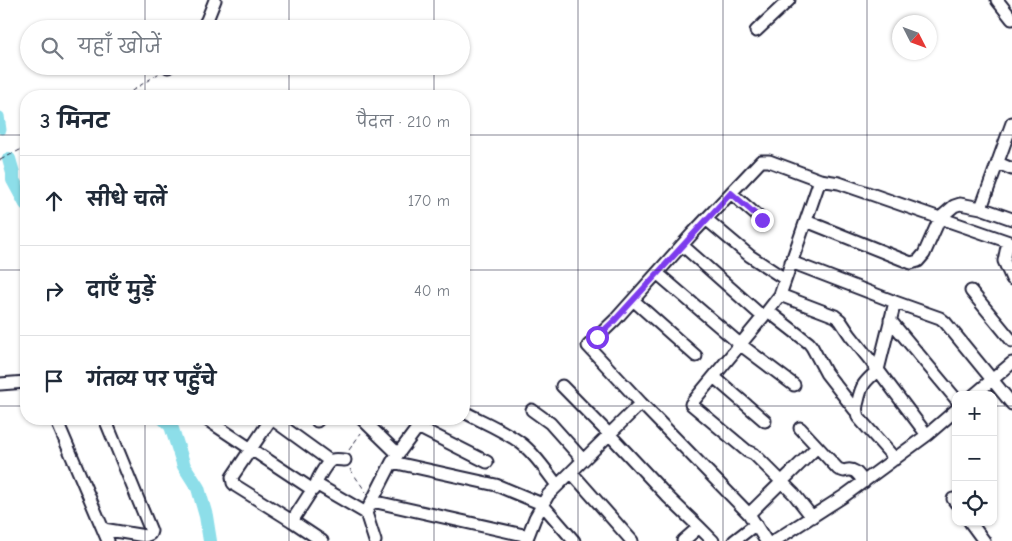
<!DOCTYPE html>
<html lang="hi">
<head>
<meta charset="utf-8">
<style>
	body { margin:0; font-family:"Comic Neue","Playpen Sans Deva",sans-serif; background:#f2f2f3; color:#1f2937 }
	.controls { position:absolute; right:15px; bottom:15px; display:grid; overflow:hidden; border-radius:10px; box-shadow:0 1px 4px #0004 }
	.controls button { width:45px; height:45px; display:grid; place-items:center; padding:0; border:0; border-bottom:1px solid #e0e1e3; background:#fff; color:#1f2937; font:25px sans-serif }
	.compass { position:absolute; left:892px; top:15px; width:45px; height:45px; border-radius:50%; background:#fff; box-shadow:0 1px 4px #0004; rotate:132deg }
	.stop { position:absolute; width:15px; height:15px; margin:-11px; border:4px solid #7c3aed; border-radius:50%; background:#fff }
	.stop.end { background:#7c3aed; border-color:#fff; box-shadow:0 1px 5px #0008 }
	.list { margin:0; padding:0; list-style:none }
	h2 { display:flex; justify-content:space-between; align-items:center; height:65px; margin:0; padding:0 20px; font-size:21px }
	h2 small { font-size:16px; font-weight:400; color:#747a83 }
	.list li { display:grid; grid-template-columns:32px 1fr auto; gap:15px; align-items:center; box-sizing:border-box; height:90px; padding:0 20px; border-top:1px solid #e0e1e3 }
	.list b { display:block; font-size:19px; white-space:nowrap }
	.list em { font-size:16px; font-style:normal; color:#747a83 }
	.icon { flex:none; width:28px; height:28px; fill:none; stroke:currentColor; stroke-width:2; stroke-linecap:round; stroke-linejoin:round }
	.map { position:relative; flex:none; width:1012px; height:541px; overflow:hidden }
	.search { position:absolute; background:#fff; box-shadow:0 1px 4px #0004; left:20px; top:20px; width:450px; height:55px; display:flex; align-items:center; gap:12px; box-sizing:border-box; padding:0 18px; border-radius:28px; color:#747a83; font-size:19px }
	.panel { position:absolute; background:#fff; box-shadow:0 1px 4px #0004; left:20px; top:90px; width:450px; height:335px; border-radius:20px }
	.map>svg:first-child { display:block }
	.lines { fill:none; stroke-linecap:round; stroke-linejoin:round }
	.canal { stroke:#8ddee9; stroke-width:9 }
	.river { stroke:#8ddee9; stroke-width:14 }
	.minor-casing { stroke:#22223b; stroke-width:15 }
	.path { stroke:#22223b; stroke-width:1; stroke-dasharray:5 4; stroke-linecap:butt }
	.minor { stroke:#fff; stroke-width:11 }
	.route { stroke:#7c3aed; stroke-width:6 }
	.grid { fill:none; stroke:#22223b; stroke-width:1; stroke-opacity:0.55 }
</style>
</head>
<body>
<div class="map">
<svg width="1012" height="541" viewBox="0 0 1012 541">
	<rect width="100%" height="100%" fill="#fff"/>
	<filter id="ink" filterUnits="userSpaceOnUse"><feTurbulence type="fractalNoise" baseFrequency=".02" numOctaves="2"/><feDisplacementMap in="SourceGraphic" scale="10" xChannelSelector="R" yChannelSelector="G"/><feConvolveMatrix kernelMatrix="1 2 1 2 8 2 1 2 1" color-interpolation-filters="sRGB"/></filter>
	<g filter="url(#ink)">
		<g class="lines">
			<!-- canal -->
			<path class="canal" d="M0,116L2,130"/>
			<!-- river -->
			<path class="river" d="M9,159L13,173V180L26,204
				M164,419L171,426L184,466L198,488L206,516L210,541"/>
			<defs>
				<path id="minor" d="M997,0L1012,19
					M202,29L207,20L215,0
					M756,31L789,0
					M168,67L169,66
					M998,163L1012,169
					M820,180L839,183L1012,243
					M731,193L762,220
					M981,208L1012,123
					M706,219L750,256L785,279
					M806,221L911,263L918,261L924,254L940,218L954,206L960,204L981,208L1012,219
					M1008,242L1004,261L1012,279
					M682,245L763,317
					M657,273L741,345L794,385
					M971,291L1012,341
					M780,295L835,316L840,320L850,335L878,370C865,382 862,383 858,401C856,408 856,410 858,417L895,459
					M633,300L696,356
					M895,302L940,318L945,322L1012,404
					M768,311L809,343L812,347L826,373L855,410
					M890,320L956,399
					M714,377L765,421
					M0,384L26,382
					M562,386L609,434L668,497L699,527L713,541
					M974,395L1012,363
					M532,410L550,423L583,460
					M464,412C483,422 504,430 522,444C536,455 546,471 557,485
					M56,419L108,541
					M206,419L251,449L313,490
					M271,419L232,477L233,483L236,486L292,521
					M272,419L330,461
					M362,419L398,454
					M424,419L392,462L496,485L542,504L574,541
					M317,421L319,419
					M418,427L487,462
					M800,428L838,469L844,471C854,467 858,474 864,482
					M927,435L956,410
					M345,460C341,460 336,459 332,460C326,463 318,478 316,484L366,513
					M571,472L632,541
					M316,484L292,521L322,541
					M953,499L956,503
					M372,501L528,536
					M749,514L817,447
					M970,522L984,541
					M103,529L145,536L150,534L151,531L105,419
					M375,541L366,513L392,462
					M526,541L535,518L548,495L641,403
					M683,541L699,527
					M734,541L756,524
					M766,541L749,514L641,403L588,346L615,320L692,234L761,161H769L820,180L780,295L763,317L691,404L747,451L754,454L794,494L812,517
					M774,541L844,496L927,435L878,370L895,302L791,262"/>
			</defs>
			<!-- minor casing -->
			<use href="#minor" class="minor-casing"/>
			<!-- path -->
			<path class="path" d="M124,96L161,72
				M0,160L26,147
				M349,450L361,433
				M350,469L366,492"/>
			<!-- minor -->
			<use href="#minor" class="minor"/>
		</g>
	</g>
	<g class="lines" filter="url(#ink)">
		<!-- route -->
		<path class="route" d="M597,337L615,320L731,193L762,220"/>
	</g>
	<!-- grid -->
	<path class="grid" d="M145,0V29M289,0V29M434,0V29M578,0V541M723,0V541M867,0V541M145,66V96M289,66V96M434,66V96M0,135H26M464,135H1012M0,270H26M464,270H1012M0,406H26M464,406H956M993,406H1012M145,419V541M289,419V541M434,419V541"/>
</svg>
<div class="controls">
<button>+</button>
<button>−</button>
<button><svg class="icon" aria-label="locate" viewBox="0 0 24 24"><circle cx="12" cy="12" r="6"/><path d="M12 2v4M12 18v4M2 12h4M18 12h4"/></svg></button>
</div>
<svg class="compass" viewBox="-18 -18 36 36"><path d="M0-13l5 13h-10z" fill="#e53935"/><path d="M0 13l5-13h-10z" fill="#747a83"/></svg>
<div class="stop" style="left:597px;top:337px"></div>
<div class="stop end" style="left:762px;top:220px"></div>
<div class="search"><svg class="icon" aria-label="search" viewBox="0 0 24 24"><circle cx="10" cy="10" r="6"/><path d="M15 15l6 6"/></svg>यहाँ खोजें</div>
<section class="panel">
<h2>3 मिनट<small>पैदल · 210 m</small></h2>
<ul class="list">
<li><svg class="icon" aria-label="ahead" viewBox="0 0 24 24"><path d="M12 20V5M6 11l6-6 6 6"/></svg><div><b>सीधे चलें</b></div><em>170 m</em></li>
<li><svg class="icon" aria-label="right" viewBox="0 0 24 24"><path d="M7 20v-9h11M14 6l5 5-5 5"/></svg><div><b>दाएँ मुड़ें</b></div><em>40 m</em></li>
<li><svg class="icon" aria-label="arrive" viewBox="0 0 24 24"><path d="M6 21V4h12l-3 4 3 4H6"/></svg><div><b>गंतव्य पर पहुँचे</b></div></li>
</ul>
</section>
</div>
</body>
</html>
